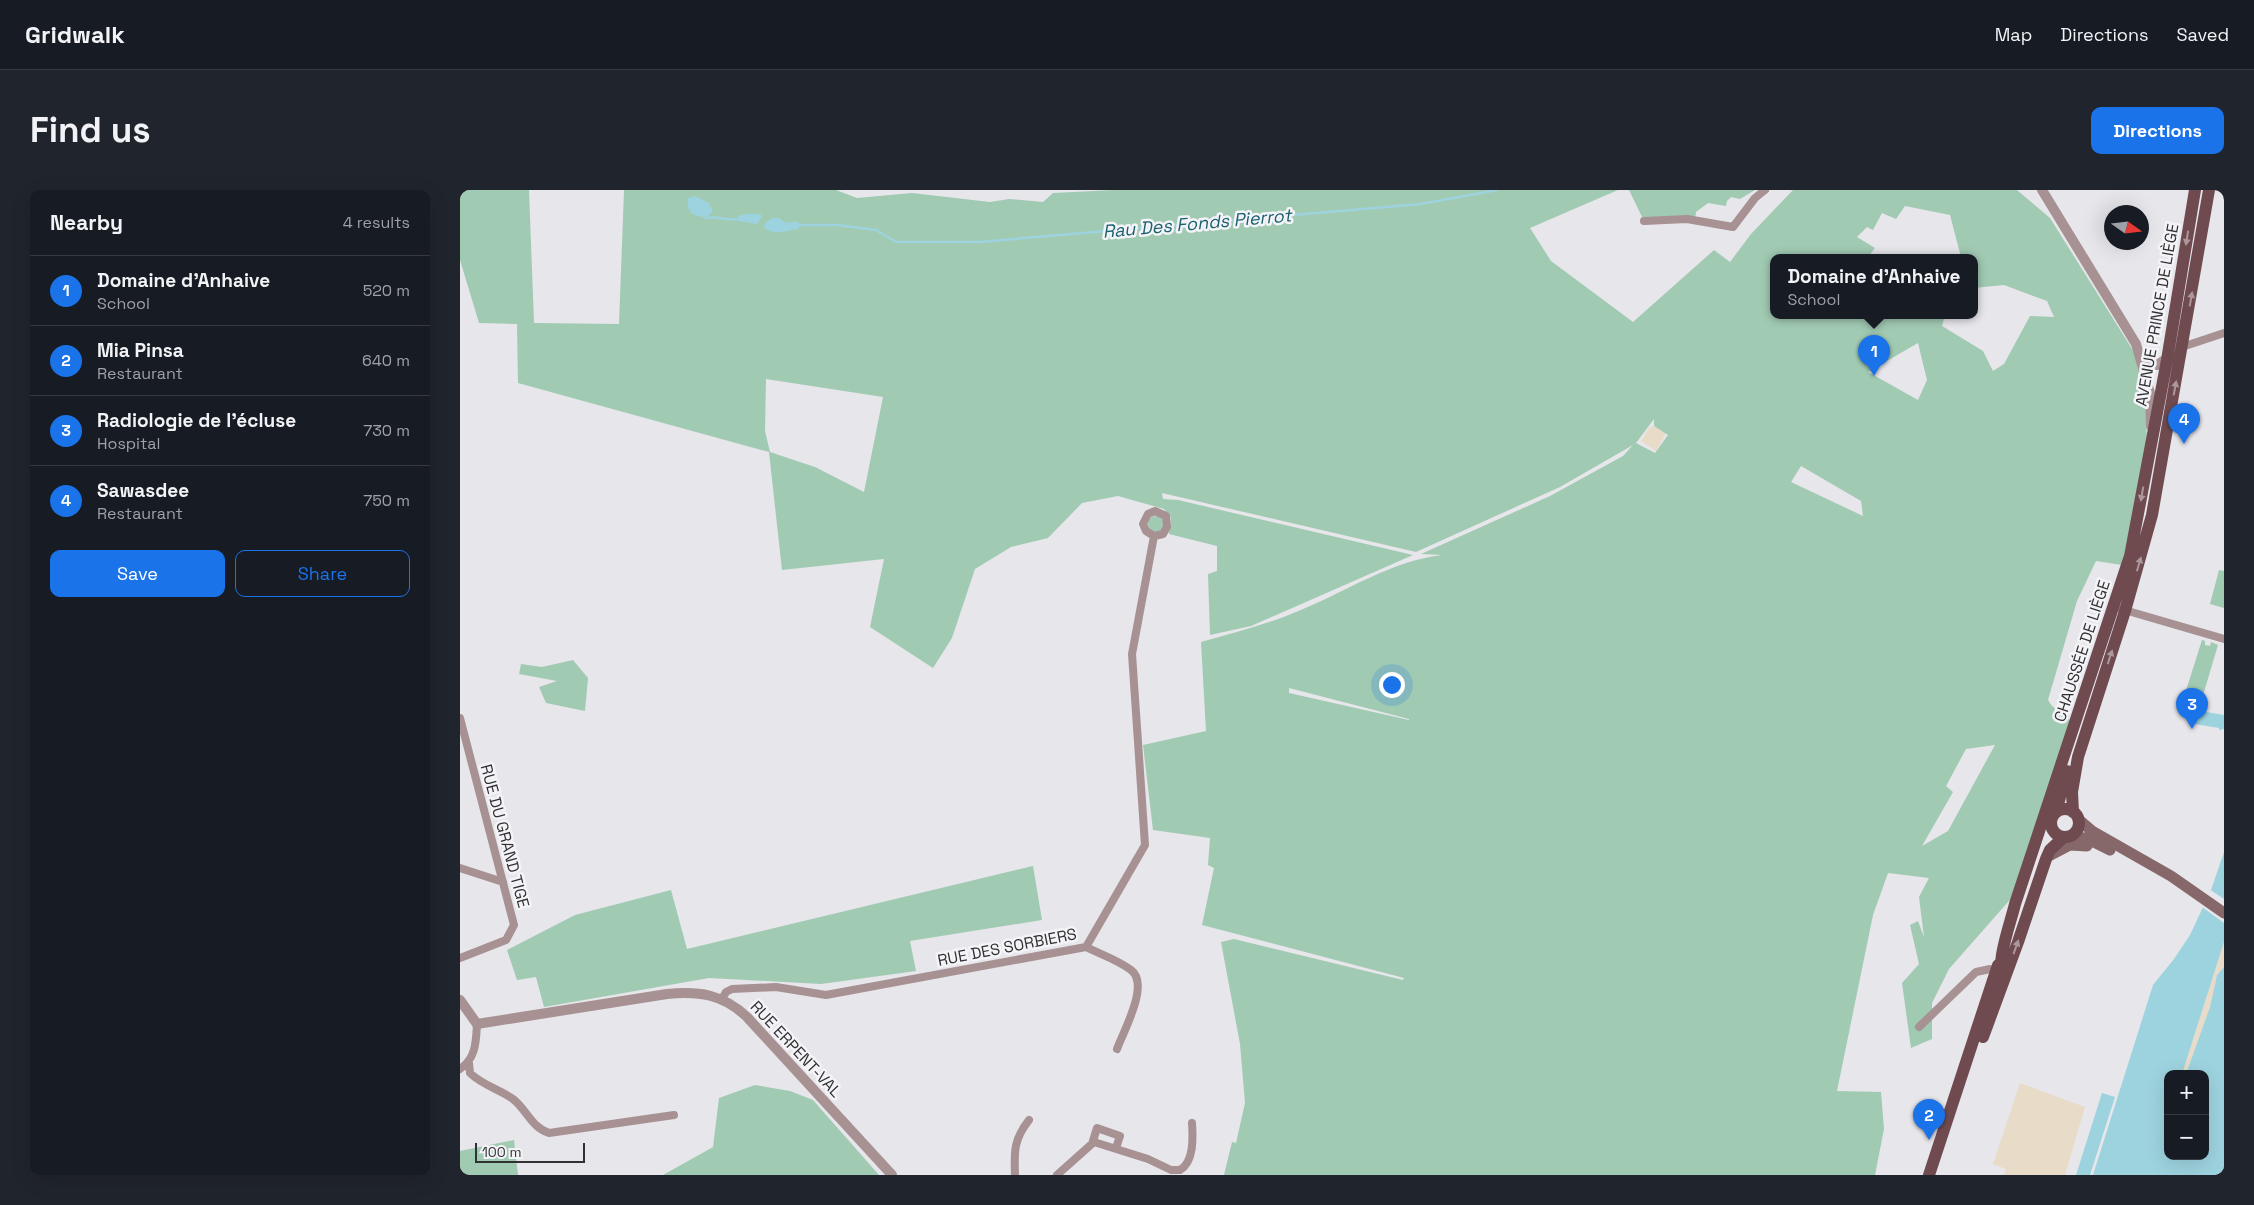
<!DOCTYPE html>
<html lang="en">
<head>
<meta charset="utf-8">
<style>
	body { margin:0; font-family:"Space Grotesk",sans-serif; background:#20242c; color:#f1f3f6 }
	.controls { position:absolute; right:15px; bottom:15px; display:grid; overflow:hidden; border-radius:10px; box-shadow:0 5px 20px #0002 }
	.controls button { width:45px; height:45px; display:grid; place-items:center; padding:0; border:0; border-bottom:1px solid #363941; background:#171b24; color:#f1f3f6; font:25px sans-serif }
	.compass { position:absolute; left:1644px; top:15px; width:45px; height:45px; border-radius:50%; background:#171b24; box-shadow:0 5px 20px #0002; rotate:104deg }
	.scale { position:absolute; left:15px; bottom:12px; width:110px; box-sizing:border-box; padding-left:5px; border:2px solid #313133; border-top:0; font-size:14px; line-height:18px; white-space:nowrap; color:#313133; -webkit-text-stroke:4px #f4f4f8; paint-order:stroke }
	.you { position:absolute; left:931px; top:494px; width:18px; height:18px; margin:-12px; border:4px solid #fff; border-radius:50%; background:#1a73e8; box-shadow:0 0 0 8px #1a73e833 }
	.badge { display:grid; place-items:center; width:32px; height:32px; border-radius:50%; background:#1a73e8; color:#fff; font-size:16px; font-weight:700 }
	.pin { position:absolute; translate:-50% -41px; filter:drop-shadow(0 1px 2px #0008) }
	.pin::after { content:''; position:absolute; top:26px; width:18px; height:15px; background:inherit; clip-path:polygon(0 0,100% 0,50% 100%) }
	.popup { position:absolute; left:1310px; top:64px; width:208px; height:65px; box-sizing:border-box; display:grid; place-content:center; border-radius:10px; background:#171b24; filter:drop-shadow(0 1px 4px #0005); font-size:16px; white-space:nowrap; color:#9ea1a6 }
	.popup b { font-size:19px; color:#f1f3f6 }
	.popup::after { content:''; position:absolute; left:50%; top:100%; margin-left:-10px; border:10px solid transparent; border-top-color:#171b24 }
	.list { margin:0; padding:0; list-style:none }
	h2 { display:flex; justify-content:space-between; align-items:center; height:65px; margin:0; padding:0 20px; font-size:21px }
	h2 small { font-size:16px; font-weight:400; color:#9ea1a6 }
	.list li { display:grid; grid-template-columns:32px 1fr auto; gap:15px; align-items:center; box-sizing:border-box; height:70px; padding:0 20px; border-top:1px solid #363941 }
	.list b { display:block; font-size:19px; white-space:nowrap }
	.list p { margin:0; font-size:16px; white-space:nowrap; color:#9ea1a6 }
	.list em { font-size:16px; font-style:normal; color:#9ea1a6 }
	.actions { display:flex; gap:10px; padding:15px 20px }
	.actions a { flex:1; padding:11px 0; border:1px solid #1a73e8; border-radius:10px; text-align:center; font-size:18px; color:#1a73e8 }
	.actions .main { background:#1a73e8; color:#fff }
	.map { position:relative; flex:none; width:1764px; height:985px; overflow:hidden; border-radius:10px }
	header { display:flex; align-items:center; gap:30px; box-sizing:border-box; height:70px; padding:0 25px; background:#171b24; border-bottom:1px solid #363941 }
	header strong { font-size:24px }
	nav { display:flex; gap:28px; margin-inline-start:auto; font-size:18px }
	.intro { display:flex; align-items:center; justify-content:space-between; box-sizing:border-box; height:120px; padding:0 30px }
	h1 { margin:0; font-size:35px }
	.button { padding:12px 22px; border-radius:10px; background:#1a73e8; color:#fff; font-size:18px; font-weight:700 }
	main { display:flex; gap:30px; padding:0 30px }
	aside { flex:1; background:#171b24; border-radius:10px; box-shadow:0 5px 20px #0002 }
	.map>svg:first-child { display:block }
	.industrial { fill:#e8dbc8 }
	.green { fill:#a1cab3; fill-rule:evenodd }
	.water { fill:#9dd3df }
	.pier { fill:#e6e6eb }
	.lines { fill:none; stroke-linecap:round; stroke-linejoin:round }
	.stream { stroke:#9dd3df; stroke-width:2.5 }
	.minor { stroke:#a79193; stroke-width:8 }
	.tertiary { stroke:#a79193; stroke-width:10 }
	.secondary { stroke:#86686b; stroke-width:11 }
	.primary { stroke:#6f4b50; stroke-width:12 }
	.oneway { fill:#ab979c }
	.labels { text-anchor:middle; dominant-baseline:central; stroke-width:5; stroke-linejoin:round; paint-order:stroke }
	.street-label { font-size:16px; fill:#313133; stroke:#f4f4f8 }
	.water-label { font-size:18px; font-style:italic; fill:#1a616e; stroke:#f4f4f8 }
</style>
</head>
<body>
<header>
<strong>Gridwalk</strong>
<nav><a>Map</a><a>Directions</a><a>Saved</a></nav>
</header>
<div class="intro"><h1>Find us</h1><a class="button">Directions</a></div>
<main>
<aside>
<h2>Nearby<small>4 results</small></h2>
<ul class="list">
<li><span class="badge">1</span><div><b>Domaine d'Anhaive</b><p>School</p></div><em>520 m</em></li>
<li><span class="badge">2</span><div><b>Mia Pinsa</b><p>Restaurant</p></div><em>640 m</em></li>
<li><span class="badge">3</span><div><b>Radiologie de l'écluse</b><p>Hospital</p></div><em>730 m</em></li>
<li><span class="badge">4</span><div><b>Sawasdee</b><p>Restaurant</p></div><em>750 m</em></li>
</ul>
<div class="actions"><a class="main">Save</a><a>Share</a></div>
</aside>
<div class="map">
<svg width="1764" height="985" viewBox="0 0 1764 985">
	<rect width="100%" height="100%" fill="#e6e6eb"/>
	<!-- industrial -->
	<path class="industrial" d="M1194,236L1206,243L1196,261L1181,251L1190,237Z
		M1764,752V777L1757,785L1750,817L1726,884H1722Z
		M1560,893L1625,917L1605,985H1544L1546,979L1533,974Z"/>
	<!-- green -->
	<path class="green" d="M0,0H69L74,133L159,134L164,0H376L397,8L452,3L530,12L549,9L583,12L593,3L654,0H1158L1070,38L1091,71L1173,132L1254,60L1270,72L1291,44L1333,0H1557L1590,28L1674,162L1686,213L1687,258L1662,375L1636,371L1617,411L1588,510L1592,516L1608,526L1611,536L1555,704L1489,779L1472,813V849L1451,858L1442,793L1459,774L1450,735L1458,731L1464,747L1459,707L1469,688L1428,683L1413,725L1377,901L1421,902L1424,939L1415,985H764L772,952L776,953L785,913L780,854L761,752L774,749L943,790L944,788L742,735L754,678L748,675L750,648L693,640L683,555L746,541L741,452C773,443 805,435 836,422C884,403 930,371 982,365L961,364L1090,306L1163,266L1173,255L1100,297L956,362L702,303L703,309L718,310L953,365L791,436L750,445L748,384L757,381V356L709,344L711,328L704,319L658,306L622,313L588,348L551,357L515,379L492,448L473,478L410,437L424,369L322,380L309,262L58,193L57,134L19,133L0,70ZM1445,16L1490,25L1501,67H1514V98L1544,95L1587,111L1594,127L1570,126L1544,174L1533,181L1523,161L1482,136L1485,125H1451L1446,129L1443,125H1314V67H1408L1415,58L1397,47L1407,37L1413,40L1422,23L1436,29ZM1458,153L1467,190L1458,210L1408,182ZM306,189L423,207L404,302L355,277L310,262L305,241ZM1194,229V236L1208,245L1195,263L1176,253ZM1341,276L1401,311L1403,326L1331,292ZM829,498L949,529V530L829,503ZM1535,555L1488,641L1462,656L1493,602L1486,596L1506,559Z
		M1169,0H1295L1280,9L1271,7L1267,11L1266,16L1248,13L1236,22L1235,30L1184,31Z
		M688 334a8 8 0 1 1 16 0a8 8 0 1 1-16 0Z
		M1759,380L1764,381V418L1750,414Z
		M1742,450L1745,451V455L1750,456L1751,452L1758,455L1741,512L1723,510Z
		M113,470L128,488L125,521L86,513L79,497L97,491L59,484L61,474L82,477Z
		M573,676L582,730L450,751L456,781L361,794L249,788L84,817L76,787L57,790L47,760L115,725L211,700L227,759Z
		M295,895L330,901L353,910L419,985H203L253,957L259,908Z
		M54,950L58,985H0V961Z"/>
	<!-- water -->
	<path class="water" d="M235,6L249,13L253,21L246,28L232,24L228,18V8Z
		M285,24H300L302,26L297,34L278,31V26Z
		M313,28H319L326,33L337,31L340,35L338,39C327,41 312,46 304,37L305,33Z
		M1734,520L1764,525V539L1759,540V538L1728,533Z
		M1764,662V752L1722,884H1708V930L1704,943L1707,944L1708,941V966H1745V884H1726L1750,817L1757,785L1764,777V985H1633L1693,795L1714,769L1730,745L1751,700Z
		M1642,903L1655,907L1630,985H1616Z"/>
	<!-- pier -->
	<path class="pier" d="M1749,699L1764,709V733L1742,717Z"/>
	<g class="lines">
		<!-- stream -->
		<path class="stream" d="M246,28C259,26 265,31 281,29
			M337,35H377L416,40L436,52H519L961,14L1037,0"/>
		<!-- minor -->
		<path class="minor" d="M1184,31L1227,29L1273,37L1295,8L1305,0
			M1722,157L1764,143
			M1661,419L1764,449
			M0,528L54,735L46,750L0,768
			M0,678L43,692
			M626,757C640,764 658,770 671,780C690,794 664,840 657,859
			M262,809L266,802L272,799L316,797L366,805L626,757L685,655L672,464L694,346L703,344L707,337L706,326L695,321L688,324L683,334L686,341L694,346
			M1459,837L1516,782L1530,779L1536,781
			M9,873L10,883C22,895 39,899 53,909C67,920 71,937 89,943L214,925
			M0,879C16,868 16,852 17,834
			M632,954L637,938L660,946L656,958
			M555,985C554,961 554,949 569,930
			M597,985L634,952L688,969L711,980H720C734,972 733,948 732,933"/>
		<!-- tertiary -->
		<path class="tertiary" d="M1582,0L1676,154L1690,203L1691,236
			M1680,166L1697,175L1711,166
			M0,810L17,834L207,804C239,801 263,804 287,827L432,985"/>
		<!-- secondary -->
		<path class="secondary" d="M1618,629L1632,641L1711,686L1764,723
			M1608,647L1626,648L1650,660
			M1589,666L1610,655L1627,656"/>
		<!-- primary -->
		<path class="primary" d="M1591 633a14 14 0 1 1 28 0a14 14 0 1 1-28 0Z
			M1596,622L1607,581
			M1613,622L1612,602L1618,567L1665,421L1692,325L1749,0
			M1543,793C1535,773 1550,735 1555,714L1670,366L1707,170L1735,0
			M1523,847L1558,752L1586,669L1590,660L1604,647
			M1469,985L1538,775"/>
	</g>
	<!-- one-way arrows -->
	<defs><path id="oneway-solid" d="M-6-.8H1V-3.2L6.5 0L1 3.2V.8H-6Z" transform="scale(1.25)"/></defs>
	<g class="oneway">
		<use href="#oneway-solid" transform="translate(1727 48) rotate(99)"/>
		<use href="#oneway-solid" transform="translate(1731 109) rotate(-80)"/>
		<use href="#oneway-solid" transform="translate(1715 198) rotate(-80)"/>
		<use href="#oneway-solid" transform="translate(1682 304) rotate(100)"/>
		<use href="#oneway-solid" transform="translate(1679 374) rotate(-74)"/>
		<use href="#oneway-solid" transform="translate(1650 467) rotate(-72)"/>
		<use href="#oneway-solid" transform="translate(1556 757) rotate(-70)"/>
	</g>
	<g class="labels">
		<!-- street labels -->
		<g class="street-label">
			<text transform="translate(1697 125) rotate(-80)">AVENUE PRINCE DE LIÈGE</text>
			<text transform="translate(1622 461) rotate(-72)">CHAUSSÉE DE LIÈGE</text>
			<text transform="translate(45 646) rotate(75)">RUE DU GRAND TIGE</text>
			<text transform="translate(547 757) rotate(-11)">RUE DES SORBIERS</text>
			<text transform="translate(336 859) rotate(47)">RUE ERPENT-VAL</text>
		</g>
		<!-- water labels -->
		<g class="water-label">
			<text transform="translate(737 33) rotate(-5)">Rau Des Fonds Pierrot</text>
		</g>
	</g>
</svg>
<div class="controls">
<button>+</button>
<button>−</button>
</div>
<svg class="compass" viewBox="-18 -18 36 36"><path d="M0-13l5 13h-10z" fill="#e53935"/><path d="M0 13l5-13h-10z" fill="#9ea1a6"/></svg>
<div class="scale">100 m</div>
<div class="you"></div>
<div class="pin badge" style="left:1414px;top:186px">1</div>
<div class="popup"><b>Domaine d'Anhaive</b>School</div>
<div class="pin badge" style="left:1469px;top:950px">2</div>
<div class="pin badge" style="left:1732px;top:539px">3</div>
<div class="pin badge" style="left:1724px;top:254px">4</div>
</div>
</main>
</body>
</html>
